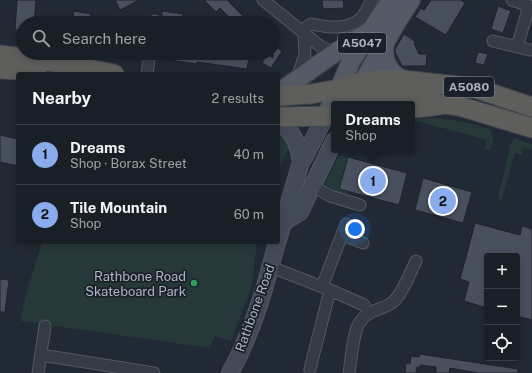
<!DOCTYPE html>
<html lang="en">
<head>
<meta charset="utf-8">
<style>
	body { margin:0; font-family:"Public Sans",sans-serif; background:#22272f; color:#f1f3f6 }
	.controls { position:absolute; right:12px; bottom:12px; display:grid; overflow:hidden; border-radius:4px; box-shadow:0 2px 6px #0003 }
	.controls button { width:36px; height:36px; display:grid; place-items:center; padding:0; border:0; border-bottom:1px solid #373d44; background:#191f27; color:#f1f3f6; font:20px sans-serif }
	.you { position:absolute; left:355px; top:229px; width:14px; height:14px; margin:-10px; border:3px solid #fff; border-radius:50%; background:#1a73e8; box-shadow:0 0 0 6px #1a73e833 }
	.badge { display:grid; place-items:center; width:26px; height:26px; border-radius:50%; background:#8aacec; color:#111; font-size:13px; font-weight:700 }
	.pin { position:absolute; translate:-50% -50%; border:2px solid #fff; box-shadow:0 1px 4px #0006 }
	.popup { position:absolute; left:331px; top:101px; width:84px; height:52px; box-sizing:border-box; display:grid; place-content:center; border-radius:4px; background:#191f27; filter:drop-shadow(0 1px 3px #0005); font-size:13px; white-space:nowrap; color:#9fa2a7 }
	.popup b { font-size:15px; color:#f1f3f6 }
	.popup::after { content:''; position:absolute; left:50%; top:100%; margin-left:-8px; border:8px solid transparent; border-top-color:#191f27 }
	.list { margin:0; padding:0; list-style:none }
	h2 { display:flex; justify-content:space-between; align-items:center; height:52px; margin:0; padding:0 16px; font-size:17px }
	h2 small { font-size:13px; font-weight:400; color:#9fa2a7 }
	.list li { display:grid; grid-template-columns:26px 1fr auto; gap:12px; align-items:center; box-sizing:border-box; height:60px; padding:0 16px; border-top:1px solid #373d44 }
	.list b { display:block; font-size:15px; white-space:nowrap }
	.list p { margin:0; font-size:13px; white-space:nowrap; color:#9fa2a7 }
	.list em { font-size:13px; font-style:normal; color:#9fa2a7 }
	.icon { flex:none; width:22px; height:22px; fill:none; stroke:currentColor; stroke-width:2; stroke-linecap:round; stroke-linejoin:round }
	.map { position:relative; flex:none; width:532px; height:373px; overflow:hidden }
	.search { position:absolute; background:#191f27; box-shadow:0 2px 6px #0003; left:16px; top:16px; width:264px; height:44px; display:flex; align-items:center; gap:10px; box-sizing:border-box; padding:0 14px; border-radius:22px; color:#9fa2a7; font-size:15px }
	.panel { position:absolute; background:#191f27; box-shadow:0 2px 6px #0003; left:16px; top:72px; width:264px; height:172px; border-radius:4px }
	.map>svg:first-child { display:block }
	.green { fill:#273839 }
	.building { fill:#48505d; stroke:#1c222b }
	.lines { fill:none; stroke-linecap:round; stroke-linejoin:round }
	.minor-casing { stroke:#525862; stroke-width:13 }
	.secondary-casing { stroke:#525862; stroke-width:18 }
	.primary-casing { stroke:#3e444e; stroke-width:20 }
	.trunk-casing { stroke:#3f454f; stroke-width:21 }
	.minor { stroke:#353b45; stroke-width:11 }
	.secondary { stroke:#434a57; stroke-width:16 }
	.primary { stroke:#535a65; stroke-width:18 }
	.trunk { stroke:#5e5e5c; stroke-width:19 }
	.leisure-dot { fill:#2e9e5b; stroke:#1a2029; stroke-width:1.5 }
	.labels { text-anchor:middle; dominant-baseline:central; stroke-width:3.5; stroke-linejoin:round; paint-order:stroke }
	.shield { fill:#1a2029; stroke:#828893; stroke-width:1 }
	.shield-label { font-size:12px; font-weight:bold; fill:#afb5c1 }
	.poi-label { font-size:13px; fill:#afb5c1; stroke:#1a2029; text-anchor:end }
	.street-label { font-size:13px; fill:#afb5c1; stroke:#1a2029 }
</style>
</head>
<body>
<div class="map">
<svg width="532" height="373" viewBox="0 0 532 373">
	<rect width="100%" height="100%" fill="#212934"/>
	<!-- green -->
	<path class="green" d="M441,118L469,123L491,130L493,138L491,150L485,149L487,140L417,121L415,128L412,127V119Z
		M278,132H281L288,143L289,147L278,172Z
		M514,138L532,144V150L524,148L522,155L515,153L501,203L498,196L509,152L510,145Z
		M339,155L348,157L339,189L348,191L346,198L336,193L325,184Z
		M42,242H257L252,285L231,341L215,336L210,348L21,321L25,298Z"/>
	<!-- building -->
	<path class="building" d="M17,0H36L34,23H23V30H15Z
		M115,0H139L120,10Z
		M204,0H227L250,23H235L220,8L216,12Z
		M322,0H343L344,8L323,9Z
		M431,0H461L465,3L446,35L415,17L421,8L424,10Z
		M498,6L511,11L503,33L491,29Z
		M74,11L91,14L90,23H72Z
		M162,11L183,14L182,23L162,21Z
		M404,34L416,42L414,43L419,54H427L426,66H402L395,52V49Z
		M273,45L282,51L271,68L262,63L267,54L273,58Z
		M478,52L488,54L484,65L475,63Z
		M157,53H209L249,58L247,69L197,62V64L156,58Z
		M0,135L18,139V166L0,162Z
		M348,157L407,173L399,205L339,189Z
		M423,178L472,192L463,223L415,210Z
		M475,223L520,235L522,226L532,229V320L517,316V256H487V308L464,301L469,282L460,279Z
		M0,279L9,280L5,312H0Z
		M420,354L518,369V373H478L450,368L449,373H436V367L420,365V368L417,367L416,373H405L406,363L410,364L411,356L419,357Z"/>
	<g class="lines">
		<defs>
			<path id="minor" d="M263,0L320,46L330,51L336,52
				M512,0L532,7
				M155,23V21
				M301,31L311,24C327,27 345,31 360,19C365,15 368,6 372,0
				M493,41L530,50
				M517,47L529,6
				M147,74L150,53
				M297,78L305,55L304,34
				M313,186L330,196L360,205
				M343,235L363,243
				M271,267L330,290L364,305
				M322,287L346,224
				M41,355L154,373
				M310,369L330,290
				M38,373L45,326
				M349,373C351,361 353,331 360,322C369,308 382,311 393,302C403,293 410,273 416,261"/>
			<path id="secondary" d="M278,120C293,132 298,142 301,162
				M283,223L300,212L334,141
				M278,240L301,162L305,156L325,117
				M230,373C252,334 266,285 277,242"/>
			<path id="primary" d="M385,41C382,58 387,72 403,80
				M278,93L336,52L367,33
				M356,94L398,20L411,0
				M325,117L339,89L351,61L391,0"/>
			<path id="trunk" d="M0,55L54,62L114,74
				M0,69L20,70L37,74
				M339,89C358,105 396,90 419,94C423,95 427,97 431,98
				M278,96L311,94L339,89L362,82L382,80H403L475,88L532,107
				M412,108L425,107L446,104L459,106L532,128
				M278,117L334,116"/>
		</defs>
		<!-- minor casing -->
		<use href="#minor" class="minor-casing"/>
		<!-- secondary casing -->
		<use href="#secondary" class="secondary-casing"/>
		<!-- primary casing -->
		<use href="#primary" class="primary-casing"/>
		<!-- trunk casing -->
		<use href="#trunk" class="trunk-casing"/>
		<!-- minor -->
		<use href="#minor" class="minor"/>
		<!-- secondary -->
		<use href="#secondary" class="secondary"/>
		<!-- primary -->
		<use href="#primary" class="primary"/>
		<!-- trunk -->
		<use href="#trunk" class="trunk"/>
	</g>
	<!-- markers -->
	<circle class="leisure-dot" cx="194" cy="283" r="4"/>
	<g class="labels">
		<!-- shield labels -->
		<g class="shield">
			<rect x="338" y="33" width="48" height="20" rx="3"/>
			<rect x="444" y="77" width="50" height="20" rx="3"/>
		</g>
		<g class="shield-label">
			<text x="362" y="43">A5047</text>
			<text x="469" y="87">A5080</text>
		</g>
		<!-- poi labels -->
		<g class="poi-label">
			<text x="186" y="276">Rathbone Road<tspan x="186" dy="15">Skateboard Park</tspan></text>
		</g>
		<!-- street labels -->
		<g class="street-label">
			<text transform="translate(255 308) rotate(-70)">Rathbone Road</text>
		</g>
	</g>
</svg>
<div class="controls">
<button>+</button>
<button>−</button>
<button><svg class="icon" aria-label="locate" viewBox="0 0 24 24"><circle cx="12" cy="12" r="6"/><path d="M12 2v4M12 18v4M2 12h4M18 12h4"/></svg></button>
</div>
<div class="you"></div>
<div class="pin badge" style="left:373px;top:181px">1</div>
<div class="popup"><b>Dreams</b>Shop</div>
<div class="pin badge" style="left:443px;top:201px">2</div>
<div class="search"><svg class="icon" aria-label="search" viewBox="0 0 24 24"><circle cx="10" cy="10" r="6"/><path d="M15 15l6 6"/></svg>Search here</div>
<section class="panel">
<h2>Nearby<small>2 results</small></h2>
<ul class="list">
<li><span class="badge">1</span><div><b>Dreams</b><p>Shop · Borax Street</p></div><em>40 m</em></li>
<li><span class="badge">2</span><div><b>Tile Mountain</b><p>Shop</p></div><em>60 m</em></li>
</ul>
</section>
</div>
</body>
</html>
